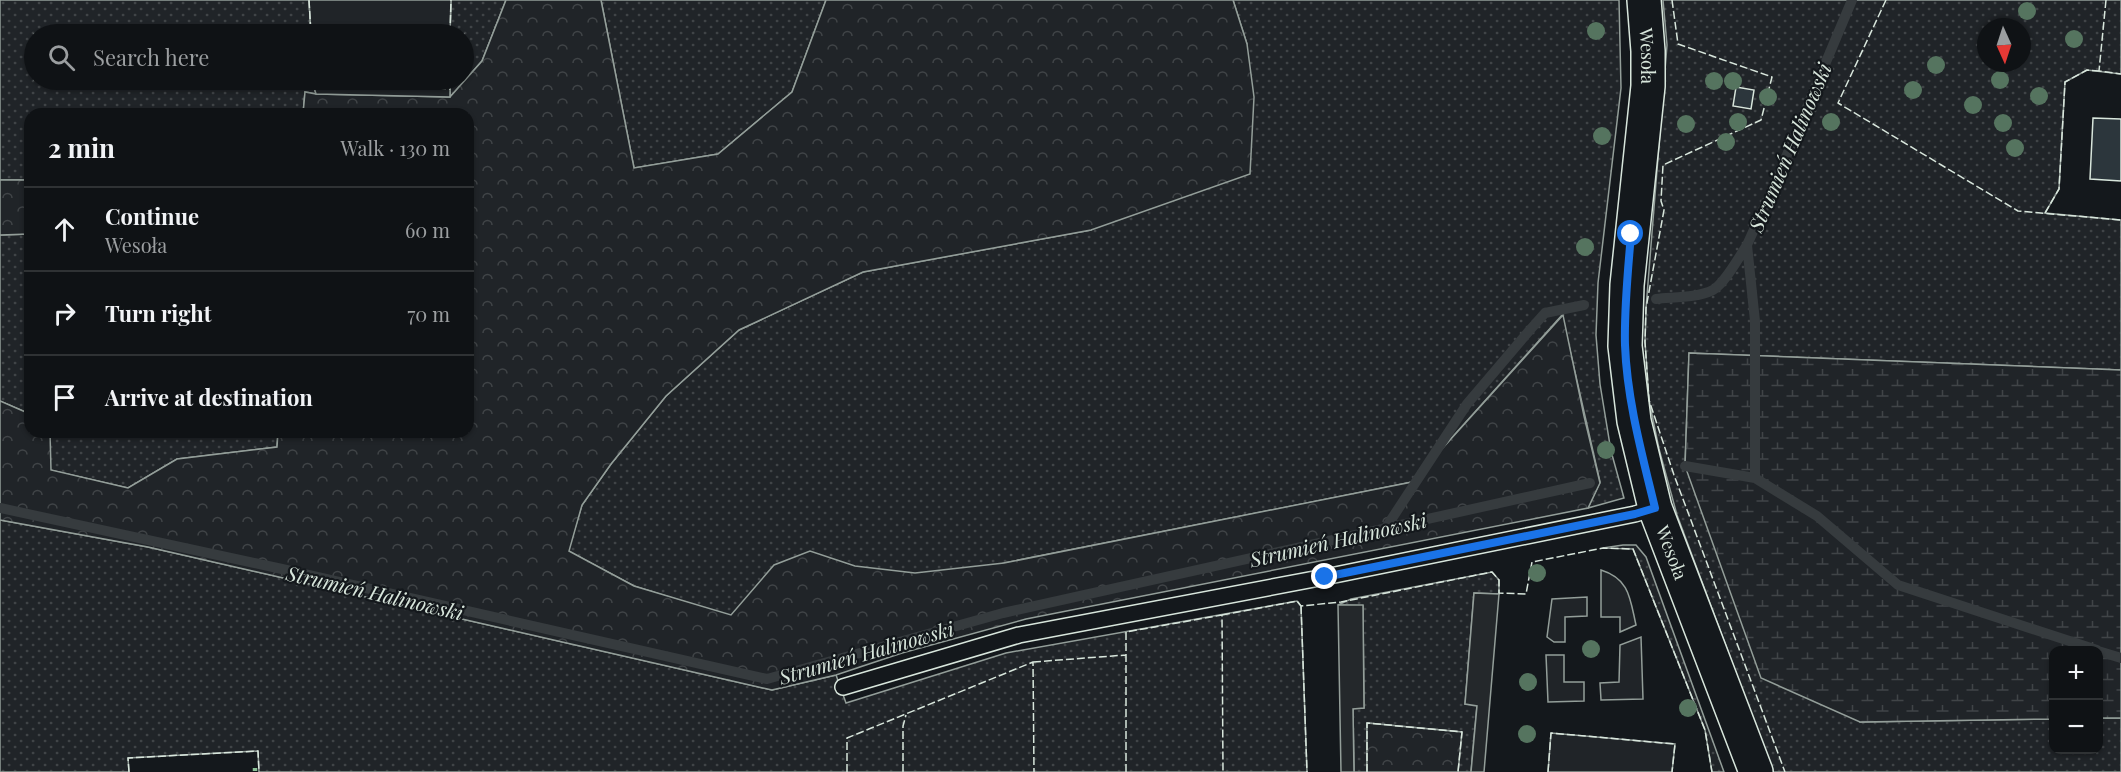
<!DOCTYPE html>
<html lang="en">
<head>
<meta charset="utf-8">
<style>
	body { margin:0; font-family:"Playfair Display",serif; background:#181b1e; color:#f1f3f6 }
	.controls { position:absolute; right:18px; bottom:18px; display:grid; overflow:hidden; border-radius:12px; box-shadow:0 2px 4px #0004 }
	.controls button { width:54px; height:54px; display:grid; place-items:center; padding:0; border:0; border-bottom:2px solid #2f3234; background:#0f1215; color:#f1f3f6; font:30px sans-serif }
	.compass { position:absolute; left:1977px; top:18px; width:54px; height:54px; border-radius:50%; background:#0f1215; box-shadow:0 2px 4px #0004; rotate:177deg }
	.stop { position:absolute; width:18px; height:18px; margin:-14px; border:4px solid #1a73e8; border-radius:50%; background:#fff }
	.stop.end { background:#1a73e8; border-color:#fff; box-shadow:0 2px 6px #0008 }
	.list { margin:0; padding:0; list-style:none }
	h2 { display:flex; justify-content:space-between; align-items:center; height:78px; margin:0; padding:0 24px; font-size:26px }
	h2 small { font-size:20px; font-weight:400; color:#9b9ea0 }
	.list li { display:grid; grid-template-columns:39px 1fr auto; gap:18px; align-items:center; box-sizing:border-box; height:84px; padding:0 24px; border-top:2px solid #2f3234 }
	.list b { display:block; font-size:22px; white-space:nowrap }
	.list p { margin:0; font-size:20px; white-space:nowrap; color:#9b9ea0 }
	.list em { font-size:20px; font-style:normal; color:#9b9ea0 }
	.icon { flex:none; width:33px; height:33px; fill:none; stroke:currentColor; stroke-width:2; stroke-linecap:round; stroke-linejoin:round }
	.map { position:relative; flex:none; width:2121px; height:772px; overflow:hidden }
	.search { position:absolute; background:#0f1215; box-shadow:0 2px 4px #0004; left:24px; top:24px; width:450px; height:66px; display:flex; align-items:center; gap:15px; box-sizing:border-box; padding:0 21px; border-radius:33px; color:#9b9ea0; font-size:22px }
	.panel { position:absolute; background:#0f1215; box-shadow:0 2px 4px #0004; left:24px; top:108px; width:450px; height:330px; border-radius:18px }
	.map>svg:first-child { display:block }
	.grass { fill:url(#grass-dots); stroke:#939e99; stroke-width:1.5; fill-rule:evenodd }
	.forest { fill:url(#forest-crowns); stroke:#939e99; stroke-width:1.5 }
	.wetland { fill:url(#wetland-marsh); stroke:#939e99; stroke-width:1.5 }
	.garden { fill:#202428; stroke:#939e99; stroke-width:1.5 }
	.parking { fill:#24282b; stroke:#939e99; stroke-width:1.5 }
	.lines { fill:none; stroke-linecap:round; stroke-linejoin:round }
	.stream { stroke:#363b3e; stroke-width:10 }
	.building { fill:#2c363c; stroke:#d8e6dc; stroke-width:1.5 }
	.service-casing { stroke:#d8e6dc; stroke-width:18 }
	.tertiary-casing { stroke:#d8e6dc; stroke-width:36 }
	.service { stroke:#14181c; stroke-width:15 }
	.tertiary { stroke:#14181c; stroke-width:33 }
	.hedge { stroke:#8ac095; stroke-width:4.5; stroke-dasharray:3 4.5; stroke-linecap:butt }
	.fence { stroke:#d8e6dc; stroke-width:1.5; stroke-dasharray:8 3; stroke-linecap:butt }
	.tree { fill:#55745f }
	.route { stroke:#1a73e8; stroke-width:8 }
	.labels { text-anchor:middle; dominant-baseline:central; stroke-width:4.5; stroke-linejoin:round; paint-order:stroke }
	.street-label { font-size:18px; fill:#d8e6dc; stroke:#14181c }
	.water-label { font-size:20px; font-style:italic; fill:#d8e6dc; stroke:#14181c }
</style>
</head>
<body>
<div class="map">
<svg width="2121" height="772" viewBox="0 0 2121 772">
	<defs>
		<pattern id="grass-dots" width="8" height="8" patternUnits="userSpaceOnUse" patternTransform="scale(1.5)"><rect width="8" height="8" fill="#202428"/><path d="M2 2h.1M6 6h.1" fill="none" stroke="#404447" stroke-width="1.8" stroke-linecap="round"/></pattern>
		<pattern id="forest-crowns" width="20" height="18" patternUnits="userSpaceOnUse" patternTransform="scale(1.5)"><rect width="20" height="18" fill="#202428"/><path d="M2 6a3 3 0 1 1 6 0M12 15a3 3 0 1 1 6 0" fill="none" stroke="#404447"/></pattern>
		<pattern id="wetland-marsh" width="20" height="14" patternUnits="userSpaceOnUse" patternTransform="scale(1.5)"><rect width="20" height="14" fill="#202428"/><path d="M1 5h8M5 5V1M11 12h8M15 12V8" fill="none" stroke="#404447"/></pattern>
	</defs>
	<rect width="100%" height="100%" fill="#14181c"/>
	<!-- grass -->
	<path class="grass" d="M0,0H309L311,34H34V80H312L316,94L305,92L303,114H30V180H0Z
		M451,0H506L482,61L450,97V80H464V34H450Z
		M601,0H826L792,92L718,154L634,168Z
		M1233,0H1619L1621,88L1598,283L1596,335L1600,384L1611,451L1624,498L1588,508L1600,482L1562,315L1412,482L1004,563L790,635L634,586L568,551L582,505L611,464L666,396L739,330L863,272L1091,230L1247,44Z
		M1663,0H2121V74L2087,70L2065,82L2059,189L2045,213L2121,220V370L1689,353L1685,466L1860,722L2053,719L2054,750H2098L2099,718H2121V772H1773L1677,515L1659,449L1649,400L1645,342L1646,308L1667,45ZM1986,27H2022V63H1986Z
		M30,234V414L0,401V235Z
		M50,432H278L277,447L177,459L128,488L50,470Z
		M0,520L148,547L772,690L836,675L846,703L1006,653L1297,601L1301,606L1307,772H259L258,751L128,758L129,772H0Z
		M1623,545H1636L1646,557L1724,772H1712L1705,730L1633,549L1603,548Z
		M1492,572L1499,580V594L1474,593L1465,704L1477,705L1471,772H1458L1461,732L1367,723V772H1354L1353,708H1364L1363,606L1338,605L1351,599Z"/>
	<!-- forest -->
	<path class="forest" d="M506,0H601L634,168L718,154L792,92L826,0H1233L1247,44L1254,97L1250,174L1091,230L863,272L739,330L666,396L611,464L582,505L569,551L634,586L731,615L774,565L810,551L855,566L915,573L1004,563L1412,482L1563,315L1584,416L1600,483L1588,508L1026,619L902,653L836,675L772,690L148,547L0,520V401L30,414V432H50L51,470L128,488L177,459L277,447L278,432H468V114H303L305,92L316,94L450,97L482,61Z
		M0,180H30V234L0,235Z
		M1367,723L1462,732L1458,772H1367Z"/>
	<!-- wetland -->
	<path class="wetland" d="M1689,353L2121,370V718H2099L2098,650H2054L2053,719L1860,722L1761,678L1685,466Z"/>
	<!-- garden -->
	<path class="garden" d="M309,0H451L450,34H311Z
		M312,80H450V97L316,94Z
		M1601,570C1630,579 1630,599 1636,625L1620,632V617H1601Z
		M1587,597V616L1565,617V642H1554L1547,637L1552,599Z
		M1641,637L1643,699L1601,700L1600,683L1619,682L1620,645Z
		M1546,655H1564V682H1584V701L1548,702Z
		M1551,733L1675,744L1672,772H1548Z"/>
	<!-- parking -->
	<path class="parking" d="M1474,593L1499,594L1484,772H1471L1477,706L1465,704Z
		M1338,605H1363L1364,708L1353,709L1354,772H1341Z"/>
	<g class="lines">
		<!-- stream -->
		<path class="stream" d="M1656,299C1674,297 1697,298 1713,290C1725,283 1739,257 1747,245
			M1685,466L1755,478L1817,516L1898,585L2097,650
			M1755,478V321L1747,245L1776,181L1852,0
			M0,508L282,569L767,679L1003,613L1590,483
			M1385,529L1467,404L1529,331L1545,313L1584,305
			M2098,651L2121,658"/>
	</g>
	<!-- building -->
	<path class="building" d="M1736,87L1754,90L1751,109L1733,106Z
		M2093,118L2121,119V181L2090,179Z"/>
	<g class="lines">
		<defs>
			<path id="service" d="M843,687L1019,635L1325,577L1635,514L1655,508"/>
			<g id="tertiary">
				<path id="s1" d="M1644,0L1648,51V86L1627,285L1625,346L1634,421L1655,508L1756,772"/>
			</g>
		</defs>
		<!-- service casing -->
		<use href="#service" class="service-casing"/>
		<!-- tertiary casing -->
		<use href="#tertiary" class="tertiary-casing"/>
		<!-- service -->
		<use href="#service" class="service"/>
		<!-- tertiary -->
		<use href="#tertiary" class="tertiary"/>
		<!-- hedge -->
		<path class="hedge" d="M255,768V772"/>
		<!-- fence -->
		<path class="fence" d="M309,0L311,34
			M1672,0L1678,44L1772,77L1761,120L1663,165L1661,201L1664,210L1646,308L1645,342L1649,400L1674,475L1785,772
			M1886,0L1838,103L2018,211L2121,220
			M2106,0L2099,71L2121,74
			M450,34L451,0
			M312,80V86L450,89V80
			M2045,213L2059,189L2065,82L2087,70L2099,71
			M1301,606L1307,772
			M1222,615L1297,601L1301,606L1341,602L1492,572L1499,580V593L1526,594L1532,562L1603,548L1633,549L1705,730L1712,772
			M1033,662L1126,655
			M129,772L128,758L258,751L259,772
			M847,772V738L1033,662L1034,772
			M903,772V726L906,715
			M1126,772V632L1222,615L1223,772
			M1367,772V723L1462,732L1458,772
			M1548,772L1551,733L1675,744L1672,772"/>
	</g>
	<!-- trees -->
	<g class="tree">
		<circle cx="2027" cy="11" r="9"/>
		<circle cx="1596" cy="31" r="9"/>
		<circle cx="2074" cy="39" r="9"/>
		<circle cx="1936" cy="65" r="9"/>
		<circle cx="2000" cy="80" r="9"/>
		<circle cx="1714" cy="81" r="9"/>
		<circle cx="1733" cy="81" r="9"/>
		<circle cx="1913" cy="90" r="9"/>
		<circle cx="2039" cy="96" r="9"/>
		<circle cx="1768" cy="97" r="9"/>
		<circle cx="1973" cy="105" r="9"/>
		<circle cx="1738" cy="122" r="9"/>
		<circle cx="1831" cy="122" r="9"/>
		<circle cx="2003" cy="123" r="9"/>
		<circle cx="1686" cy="124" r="9"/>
		<circle cx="1602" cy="136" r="9"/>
		<circle cx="1726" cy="142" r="9"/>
		<circle cx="2015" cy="148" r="9"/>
		<circle cx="1585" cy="247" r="9"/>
		<circle cx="1606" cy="450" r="9"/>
		<circle cx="1537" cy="573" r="9"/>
		<circle cx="1591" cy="649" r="9"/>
		<circle cx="1528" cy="682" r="9"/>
		<circle cx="1688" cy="708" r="9"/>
		<circle cx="1527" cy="734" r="9"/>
	</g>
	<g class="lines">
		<!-- route -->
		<path class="route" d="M1325,577L1635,514L1655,508C1642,454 1627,400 1625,345C1624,308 1628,271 1631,234"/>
	</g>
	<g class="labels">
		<!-- street labels -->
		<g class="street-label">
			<text stroke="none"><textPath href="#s1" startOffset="56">Wesoła</textPath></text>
			<text stroke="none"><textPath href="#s1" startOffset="560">Wesoła</textPath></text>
		</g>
		<!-- water labels -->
		<g class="water-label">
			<text transform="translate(1789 147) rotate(-67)">Strumień Halinowski</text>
			<text transform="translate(1338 539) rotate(-13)">Strumień Halinowski</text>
			<text transform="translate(375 592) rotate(13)">Strumień Halinowski</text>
			<text transform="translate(866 652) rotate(-16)">Strumień Halinowski</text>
		</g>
	</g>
</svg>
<div class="controls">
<button>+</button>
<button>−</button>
</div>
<svg class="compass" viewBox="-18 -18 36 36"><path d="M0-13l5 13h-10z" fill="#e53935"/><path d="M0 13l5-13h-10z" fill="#9b9ea0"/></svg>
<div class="stop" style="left:1631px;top:234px"></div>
<div class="stop end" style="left:1325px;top:577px"></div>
<div class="search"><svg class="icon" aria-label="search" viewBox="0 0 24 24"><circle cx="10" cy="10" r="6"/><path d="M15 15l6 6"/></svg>Search here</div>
<section class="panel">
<h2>2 min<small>Walk · 130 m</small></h2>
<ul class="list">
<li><svg class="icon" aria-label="ahead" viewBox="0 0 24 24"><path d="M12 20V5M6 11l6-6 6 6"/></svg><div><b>Continue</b><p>Wesoła</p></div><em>60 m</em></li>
<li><svg class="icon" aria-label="right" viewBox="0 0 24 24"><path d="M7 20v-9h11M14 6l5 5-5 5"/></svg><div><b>Turn right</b></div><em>70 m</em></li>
<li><svg class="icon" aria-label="arrive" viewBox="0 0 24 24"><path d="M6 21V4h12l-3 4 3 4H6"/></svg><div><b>Arrive at destination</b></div></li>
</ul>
</section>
</div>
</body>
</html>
